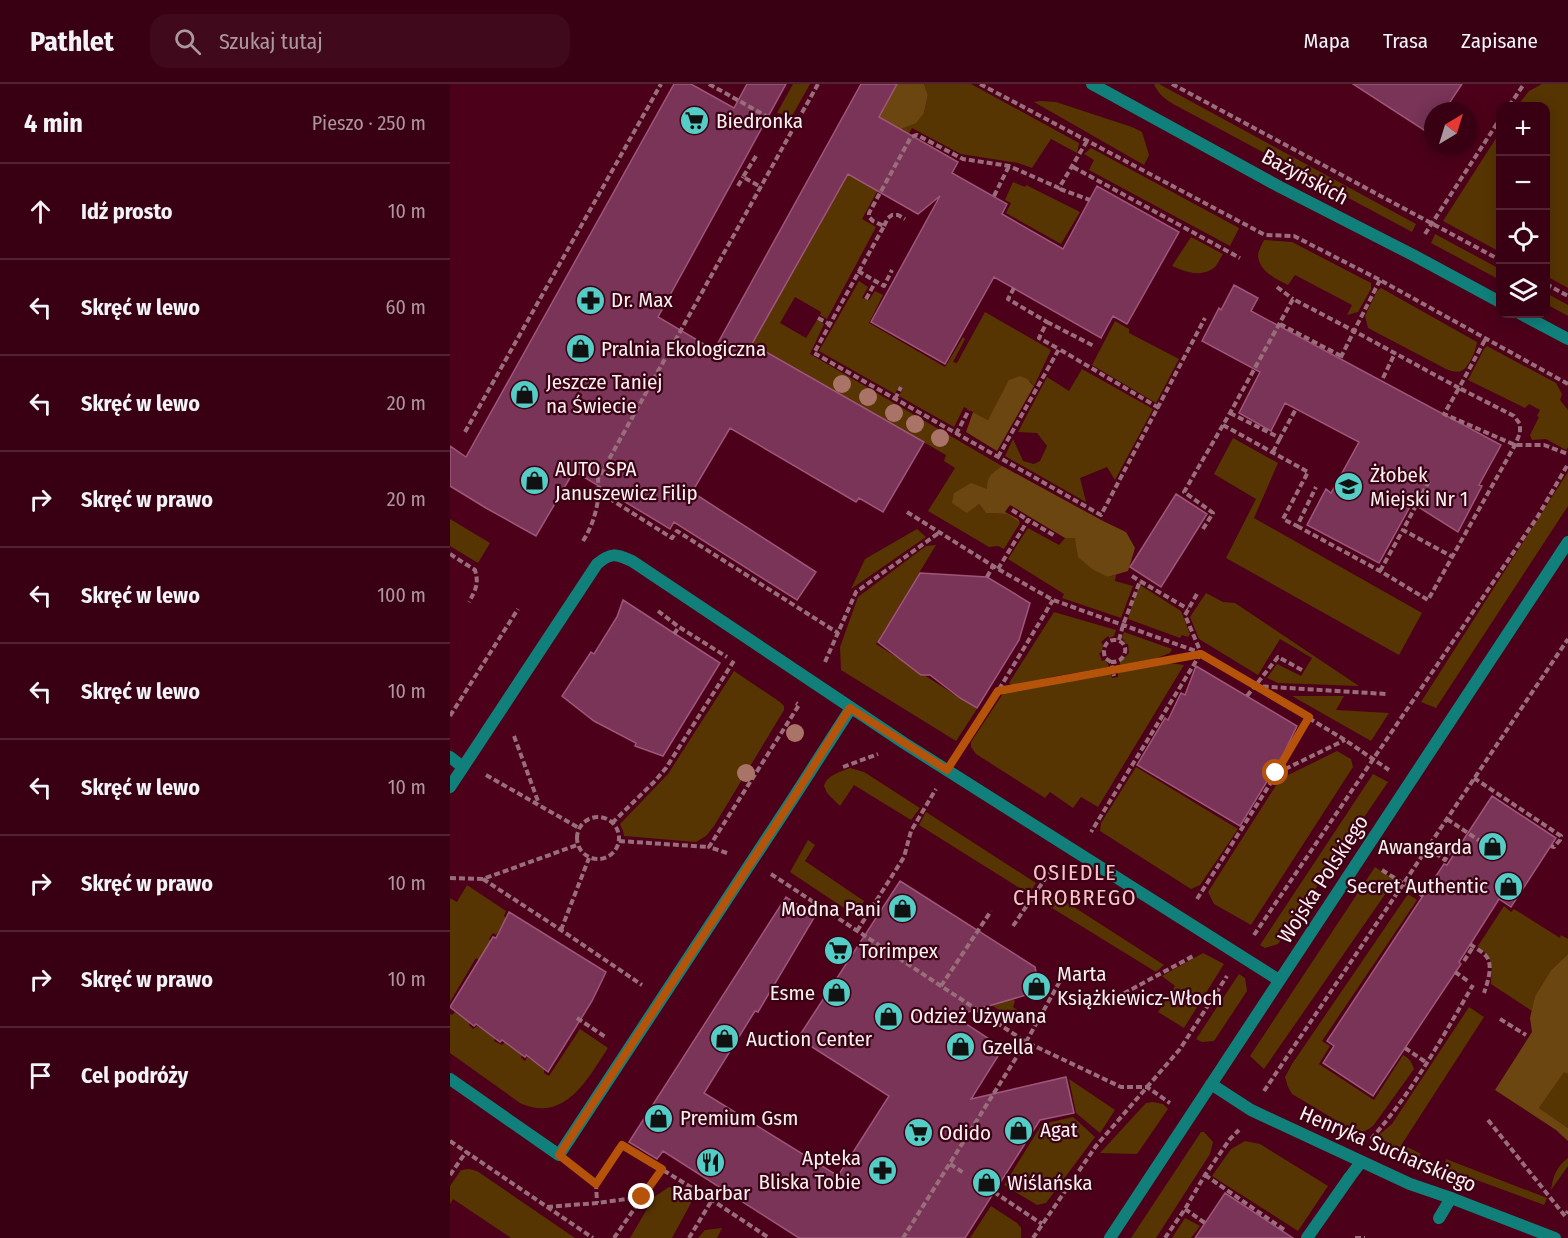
<!DOCTYPE html>
<html lang="pl">
<head>
<meta charset="utf-8">
<style>
	body { margin:0; font-family:"Fira Sans Condensed",sans-serif; background:#400a1c; color:#f1f3f6 }
	.controls { position:absolute; right:18px; top:18px; display:grid; overflow:hidden; border-radius:12px; box-shadow:0 3px 15px #0003 }
	.controls button { width:54px; height:54px; display:grid; place-items:center; padding:0; border:0; border-bottom:2px solid #532233; background:#390013; color:#f1f3f6; font:30px sans-serif }
	.compass { position:absolute; left:974px; top:18px; width:54px; height:54px; border-radius:50%; background:#390013; box-shadow:0 3px 15px #0003; rotate:38deg }
	.stop { position:absolute; width:18px; height:18px; margin:-14px; border:4px solid #b45309; border-radius:50%; background:#fff }
	.stop.end { background:#b45309; border-color:#fff; box-shadow:0 2px 6px #0008 }
	.list { margin:0; padding:0; list-style:none }
	h2 { display:flex; justify-content:space-between; align-items:center; height:78px; margin:0; padding:0 24px; font-size:26px }
	h2 small { font-size:20px; font-weight:400; color:#ab97a0 }
	.list li { display:grid; grid-template-columns:39px 1fr auto; gap:18px; align-items:center; box-sizing:border-box; height:96px; padding:0 24px; border-top:2px solid #532233 }
	.list b { display:block; font-size:22px; white-space:nowrap }
	.list em { font-size:20px; font-style:normal; color:#ab97a0 }
	.icon { flex:none; width:33px; height:33px; fill:none; stroke:currentColor; stroke-width:2; stroke-linecap:round; stroke-linejoin:round }
	.map { position:relative; flex:none; width:1118px; height:1154px; overflow:hidden }
	header { display:flex; align-items:center; gap:36px; box-sizing:border-box; height:84px; padding:0 30px; background:#390013; border-bottom:2px solid #532233 }
	header strong { font-size:28px }
	nav { display:flex; gap:33px; margin-inline-start:auto; font-size:21px }
	.search { width:420px; height:54px; background:#400a1c; display:flex; align-items:center; gap:15px; box-sizing:border-box; padding:0 21px; border-radius:18px; color:#ab97a0; font-size:22px }
	main { display:flex }
	aside { flex:1; background:#390013 }
	.map>svg:first-child { display:block }
	.green { fill:#573502 }
	.forest { fill:#6c4610 }
	.building { fill:#793458; stroke:#9f567a; stroke-width:1.5 }
	.lines { fill:none; stroke-linecap:round; stroke-linejoin:round }
	.path { stroke:#9a6d7b; stroke-width:4; stroke-dasharray:6 3; stroke-linecap:butt }
	.lane { stroke:#11807b; stroke-width:12 }
	.street { stroke:#11807b; stroke-width:12 }
	.tree { fill:#aa7368 }
	.route { stroke:#b45309; stroke-width:8 }
	.labels { text-anchor:middle; dominant-baseline:central; stroke-width:4.5; stroke-linejoin:round; paint-order:stroke }
	.poi-label { font-size:21px; fill:#f9f0f1; stroke:#3a0213; text-anchor:start }
	.street-label { font-size:21px; fill:#f9f0f1; stroke:#3a0213 }
	.neighbourhood-label { font-size:22px; letter-spacing:1.5px; fill:#f9c1c8; stroke:#3a0213 }
</style>
</head>
<body>
<header>
<strong>Pathlet</strong>
<div class="search"><svg class="icon" aria-label="search" viewBox="0 0 24 24"><circle cx="10" cy="10" r="6"/><path d="M15 15l6 6"/></svg>Szukaj tutaj</div>
<nav><a>Mapa</a><a>Trasa</a><a>Zapisane</a></nav>
</header>
<main>
<aside>
<h2>4 min<small>Pieszo · 250 m</small></h2>
<ul class="list">
<li><svg class="icon" aria-label="ahead" viewBox="0 0 24 24"><path d="M12 20V5M6 11l6-6 6 6"/></svg><div><b>Idź prosto</b></div><em>10 m</em></li>
<li><svg class="icon" aria-label="left" viewBox="0 0 24 24"><path d="M17 20v-9H6M10 6l-5 5 5 5"/></svg><div><b>Skręć w lewo</b></div><em>60 m</em></li>
<li><svg class="icon" aria-label="left" viewBox="0 0 24 24"><path d="M17 20v-9H6M10 6l-5 5 5 5"/></svg><div><b>Skręć w lewo</b></div><em>20 m</em></li>
<li><svg class="icon" aria-label="right" viewBox="0 0 24 24"><path d="M7 20v-9h11M14 6l5 5-5 5"/></svg><div><b>Skręć w prawo</b></div><em>20 m</em></li>
<li><svg class="icon" aria-label="left" viewBox="0 0 24 24"><path d="M17 20v-9H6M10 6l-5 5 5 5"/></svg><div><b>Skręć w lewo</b></div><em>100 m</em></li>
<li><svg class="icon" aria-label="left" viewBox="0 0 24 24"><path d="M17 20v-9H6M10 6l-5 5 5 5"/></svg><div><b>Skręć w lewo</b></div><em>10 m</em></li>
<li><svg class="icon" aria-label="left" viewBox="0 0 24 24"><path d="M17 20v-9H6M10 6l-5 5 5 5"/></svg><div><b>Skręć w lewo</b></div><em>10 m</em></li>
<li><svg class="icon" aria-label="right" viewBox="0 0 24 24"><path d="M7 20v-9h11M14 6l5 5-5 5"/></svg><div><b>Skręć w prawo</b></div><em>10 m</em></li>
<li><svg class="icon" aria-label="right" viewBox="0 0 24 24"><path d="M7 20v-9h11M14 6l5 5-5 5"/></svg><div><b>Skręć w prawo</b></div><em>10 m</em></li>
<li><svg class="icon" aria-label="arrive" viewBox="0 0 24 24"><path d="M6 21V4h12l-3 4 3 4H6"/></svg><div><b>Cel podróży</b></div></li>
</ul>
</aside>
<div class="map">
<svg width="1118" height="1154" viewBox="0 0 1118 1154">
	<rect width="100%" height="100%" fill="#4c0019"/>
	<!-- green -->
	<path class="green" d="M343,0H360L342,32L327,29Z
		M474,0H521L629,59L627,69L601,55L582,84L568,79L511,70L462,44L412,135L426,143L377,235L370,231L371,228L345,213L330,239L356,254L367,236L374,240L360,270L552,382L543,389L537,405L529,420L536,429L557,430L570,439L554,465L548,462L539,463L478,427L505,384L494,377L496,371L302,260L423,42L474,29L478,11Z
		M704,0H709L966,140L962,148L725,21C716,16 708,10 704,0Z
		M1092,0H1118V204L1096,192V22H1067L1079,7Z
		M590,17L606,18L682,43L692,48L699,71L694,81L584,18Z
		M1050,48V168L993,137Z
		M641,64L789,144L780,162L639,86L644,76L634,70Z
		M563,98L575,103L576,101L630,128L611,160L556,129L561,119L555,116Z
		M985,150L1050,185V196L981,159Z
		M741,153L773,170C770,174 768,180 765,183C752,194 735,188 722,182Z
		M814,156L842,158L921,199V205L908,228L897,231L902,221L845,191L838,201C826,195 808,187 808,170C809,166 812,160 814,156Z
		M409,197L418,203L412,214L419,216L425,207L433,211L419,239L495,283L513,253L515,255L503,278L507,279L535,228L601,266L584,302L580,297L538,336L514,323L504,343L449,312L453,304L449,302L445,310L369,267Z
		M931,204L1027,258C1026,266 1019,284 1011,287C1006,289 1001,287 996,285L918,244L915,232L927,207Z
		M1096,209L1118,221V232L1096,220Z
		M665,237L679,245V249L729,275L706,319L642,281Z
		M1037,262L1106,299L1112,310L1110,316L1118,326V363L1116,366L1096,355L1082,356L1080,351L1089,333L1087,332L1090,326L1079,320L1075,324L1018,296L1034,265Z
		M632,285L703,325L665,396L657,383L630,394L636,418L555,372L563,355L573,377L584,380L590,377L597,362L587,349L568,348L597,293L619,307Z
		M783,354L828,379L804,434L972,529L949,571L776,474L806,415L764,390Z
		M1118,388V422L986,624L971,618Z
		M0,435L40,459L28,479L0,462Z
		M578,444L609,461L615,454H625L658,493L666,491L665,497L683,502L671,534L612,514L614,510L558,475Z
		M467,445L476,453L401,505L415,475Z
		M486,461L426,560L527,625L506,657L391,586L390,563L408,513L476,462Z
		M690,501L731,527L740,550L738,553L732,551L730,554L678,535L685,511Z
		M756,509L773,518L785,519L909,602L828,599L817,594L827,580L851,592L862,574L830,555L808,591L749,555L740,533Z
		M604,528L666,546L664,552L659,554L658,552L651,558L653,561L652,568L649,569L652,577L655,576L658,580L659,583L606,592L563,602L559,599Z
		M674,548L722,565L720,569L704,575L670,581V578L679,569L678,560H676L672,554Z
		M718,579L734,581L648,723L631,713L623,724L600,708L595,714L526,670L521,663V658L554,608L661,590L662,594L668,593V587Z
		M284,587L330,618L334,622V626L264,742L256,752L246,758L174,752L173,747L170,740L218,690Z
		M842,612H894L886,626L939,629L921,657Z
		M887,667L901,675L903,683L801,841L764,820L758,808L830,695Z
		M686,683L788,745L750,801L741,805L650,747L651,739Z
		M400,684L414,688L470,724L461,736L404,701L390,722L377,709L374,702C377,691 390,688 400,684Z
		M923,690L938,698L828,860L815,864L810,861Z
		M476,728L586,799L579,810L469,741Z
		M358,756L365,761L355,777L414,817L406,832L340,788Z
		M925,783L945,796L814,985L800,972Z
		M17,801L56,827L54,832L56,835L46,851L43,849L39,855L42,857L29,876L26,874L0,918V814L7,818Z
		M596,805L714,881L706,888L589,816Z
		M958,810L967,816L872,957L880,962L869,980L924,1016L953,971C959,974 962,978 964,985L923,1042C916,1047 913,1049 904,1047L842,1010L838,1003L835,993L842,980Z
		M1054,822L1061,828L1064,825L1110,854L1111,851L1118,855V870L1101,886L1085,912L1082,927L1041,900C1042,879 1044,877 1028,862Z
		M753,869L774,880L734,944L708,928L725,902L712,892Z
		M514,883L565,917L563,923L576,932L574,942L504,897Z
		M789,890L795,894L797,907L764,957L752,958L746,955Z
		M1019,923L1034,933L952,1060L971,1070L967,1076L923,1056L942,1040Z
		M5,928L19,938V941L23,945L27,942L45,954L44,957L52,961L55,958L72,970L71,974L75,977L77,973L94,984V989L99,992L130,945L158,964C138,994 115,1040 70,1019L0,969V930L2,931Z
		M1114,987L1118,990V1044L1089,1024Z
		M619,995L665,1026L650,1049L626,1029Z
		M703,1018L713,1020L718,1025L687,1070L650,1069L696,1019Z
		M623,1033L645,1053L596,1119L587,1121L554,1101L592,1040Z
		M751,1048H754L763,1058L760,1070L706,1154H681Z
		M795,1057L810,1060L878,1102L848,1147L762,1092L781,1065Z
		M1118,1074V1082L1101,1106C1103,1092 1107,1082 1118,1074Z
		M996,1075L1097,1114L1094,1121L994,1084Z
		M19,1085L27,1087L125,1154H61L3,1115L0,1120V1102L11,1086Z
		M219,1103C230,1106 237,1108 241,1119L222,1154H180L204,1113Z
		M541,1122L567,1139L571,1144V1154H520Z
		M735,1134L750,1142L741,1154H722Z
		M272,1144L267,1154H248L255,1146Z"/>
	<!-- forest -->
	<path class="forest" d="M447,0H474L478,11L474,29L466,39L448,46L423,42Z
		M570,292L577,295L584,302L547,367L516,348L523,328L538,336L559,296Z
		M552,382L653,437L676,448L685,464L678,487L658,493L642,485L628,473L625,454H615L560,421L555,428L568,435L570,439L557,430L536,429L529,420L517,429L502,419L504,409L521,399L537,405C537,392 542,389 552,382Z
		M1118,870V990L1114,988L1089,1024L1118,1044V1057L1106,1046L1045,1006L1082,948L1080,934L1085,912L1101,886Z"/>
	<!-- building -->
	<path class="building" d="M224,0H241L284,24L297,0H336L208,233L264,266L411,0H447L429,33L508,78L502,89L557,120L552,130L613,165L647,102L729,148L677,240L663,232L651,254L544,193L495,280L421,238L490,112L468,130L398,90L302,260L474,358L433,428L409,414L406,418L280,344L242,408L366,488L347,516L224,438L220,445L124,387L86,452L36,424L0,402V362L16,373Z
		M903,0H1012L994,27H983V45L980,50Z
		M784,201L808,214L801,227L1051,361L1029,401L1032,402L1008,448L962,419L929,479L857,441L876,405L881,409L909,358L835,319L821,347L789,329L810,288L752,257L769,224L771,226Z
		M726,410L757,430L711,503L680,483Z
		M470,489L537,493L580,519L569,556L527,624L510,614L480,591H471L428,558Z
		M173,516L270,579L213,672L185,662L186,659L144,637L112,612L141,568L144,570L167,533Z
		M746,582L847,642L833,671L790,742L687,681L715,634L718,636L731,609L735,611Z
		M1042,712L1106,754L1061,823L1049,815L1009,878L1011,880L923,1012L873,979L884,962L877,957L994,780L997,781Z
		M450,797L585,883L590,907L504,932L553,964L521,1015L616,993L624,1029L590,1036L515,1154H349L213,1067L207,1075L179,1058L336,813L365,832L308,928L305,927L254,1009L388,1092L439,1012L348,954Z
		M59,828L156,888L142,917L98,988L76,971L75,973L52,956L50,958L26,940L24,942L0,923L43,853L46,854Z
		M775,1109L843,1154H745Z"/>
	<g class="lines">
		<!-- path -->
		<path class="path" d="M259,0L325,37L344,44
			M368,0L148,395L149,408L222,454L227,447L388,549
			M530,0L815,151L844,152L930,196L1118,300
			M722,0L1050,176
			M1059,22L1074,0
			M637,57L609,104L559,82L513,75L467,51L461,53L419,129V133L423,137L434,142L364,269L651,431L755,234
			M306,72L293,93L311,103
			M623,83L790,174
			M288,102L293,93
			M610,105L640,116
			M544,112L559,82
			M434,142L438,134L442,131H448L455,135
			M975,150L1050,35
			M408,187L434,202L442,186
			M930,196L904,247L1009,304L1036,254
			M1096,200L1118,212
			M827,203L843,215
			M564,204L558,215L597,238L589,254L609,265
			M416,215L426,197
			M368,234L379,240
			M597,238L644,262
			M830,240L891,272
			M933,294L945,269
			M445,315L451,303
			M780,329L830,354L846,325
			M773,341L858,388L833,435L847,442L866,403
			M15,348L211,0
			M506,350L519,326
			M823,368L830,354
			M548,373L609,265L709,324
			M979,397L953,446L1001,472
			M562,426L578,436
			M457,428L548,485L603,516L751,569L735,531L748,508
			M847,442L930,487L978,516L1065,361L1070,349V340L1064,332L1009,304L994,330L1065,361H1094L1118,370
			M753,445L763,429L734,408L780,329L843,215L904,247L890,275
			M133,457C143,441 147,426 149,408
			M0,470L25,486C29,500 26,505 19,518
			M548,485L578,436L605,452
			M930,487L953,446
			M682,492L690,497
			M537,493L543,482
			M208,527L229,543L277,573
			M224,550L229,543
			M669,556L673,541L690,497L738,525
			M751,569L895,656L939,686
			M375,578L406,508L490,448
			M661,578L655,574C648,548 682,553 674,571C671,577 667,578 661,578L664,592
			M852,586L828,573L805,602L936,610
			M548,607L751,569L641,748
			M797,612L805,602
			M0,632L68,525
			M64,652L89,720
			M510,666L548,607L603,516
			M393,683L428,670
			M827,689L895,656
			M36,691L129,744
			M1024,694L1111,752L1110,756L1104,763L1101,762
			M127 754a21 21 0 1 1 42 0a21 21 0 1 1-42 0Z
			M997,735L1051,771
			M162,739L204,698L216,684L285,575
			M169,757L259,763
			M978,764L995,776L1003,762L1007,765
			M277,769L259,763L349,621L346,619
			M932,786L973,812
			M321,790L576,958L453,1154
			M0,794L33,795L127,761
			M33,795L111,846L192,901
			M747,815L827,689L859,633
			M563,842L603,783
			M111,846L139,774
			M407,847L454,773L461,747L486,705
			M804,851L1088,432L1118,380
			M1020,860C1025,864 1032,867 1036,872C1044,881 1037,900 1034,909
			M1014,877L1023,863
			M1005,888L1018,897
			M614,890L576,958L671,1003H697L720,1019
			M491,902L541,827
			M658,918L745,871
			M127,934L157,954
			M1050,935L1076,951
			M955,964L977,979
			M814,1007L1118,555
			M1038,1036L1115,1132L1118,1127
			M921,1055C962,1009 992,954 1023,901
			M0,1057L143,1154
			M500,1080L514,1089
			M128,1086L146,1099L172,1061L262,1116L319,1154
			M0,1091L16,1068
			M755,1091L836,1147
			M146,1099L147,1119
			M544,1108L592,1140
			M97,1123L147,1119L192,1113
			M735,1125L755,1139
			M164,1154L212,1085
			M239,1154L262,1116
			M583,1154L646,1062L730,965L777,892
			M715,1154L735,1125L755,1091L780,1055L789,1046
			M905,1154H915"/>
		<!-- lane -->
		<path class="lane" d="M899,1094L911,1078
			M989,1134L1001,1114"/>
		<!-- street -->
		<path class="street" d="M642,0L830,103L963,171L1050,218
			M1071,230L1118,255
			M0,673L9,680
			M0,703L147,480C161,468 166,470 182,477L454,659L829,896
			M0,995L109,1071L342,716L401,624
			M761,1000L801,1026L960,1100L1001,1114L1105,1154
			M660,1154L1118,458
			M857,1154L899,1094"/>
	</g>
	<!-- trees -->
	<g class="tree">
		<circle cx="392" cy="300" r="9"/>
		<circle cx="418" cy="313" r="9"/>
		<circle cx="444" cy="329" r="9"/>
		<circle cx="465" cy="340" r="9"/>
		<circle cx="490" cy="354" r="9"/>
		<circle cx="345" cy="649" r="9"/>
		<circle cx="296" cy="689" r="9"/>
	</g>
	<g class="lines">
		<!-- route -->
		<path class="route" d="M192,1113L212,1085L172,1061L146,1100L109,1071L342,716L400,624L497,686L548,607L751,570L859,633L826,689"/>
	</g>
	<!-- icons -->
	<defs>
		<symbol id="supermarket-disc" viewBox="-11 -11 22 22"><circle r="9.5" fill="#54cdc7" stroke="#3a0213"/><path d="M-6-5.5h2.5l.6 2H6L4.5 2H-2.5L-4.4-4H-6ZM-1.5 3.2a1.3 1.3 0 1 0 .1 0ZM3 3.2a1.3 1.3 0 1 0 .1 0Z" fill="#111"/></symbol>
		<symbol id="pharmacy-disc" viewBox="-11 -11 22 22"><circle r="9.5" fill="#54cdc7" stroke="#3a0213"/><path d="M-2-6h4v4h4v4h-4v4h-4v-4h-4v-4h4Z" fill="#111"/></symbol>
		<symbol id="shop-disc" viewBox="-11 -11 22 22"><circle r="9.5" fill="#54cdc7" stroke="#3a0213"/><path d="M-5-2.5h2.3a2.7 3.5 0 0 1 5.4 0H5L5.5 6h-11ZM-1.5-2.5h3a1.5 2.3 0 0 0-3 0Z" fill="#111"/></symbol>
		<symbol id="university-disc" viewBox="-11 -11 22 22"><circle r="9.5" fill="#54cdc7" stroke="#3a0213"/><path d="M0-5L7-2L0 1L-7-2ZM-4 1L0 2.5L4 1V4Q0 6-4 4Z" fill="#111"/></symbol>
		<symbol id="restaurant-disc" viewBox="-11 -11 22 22"><circle r="9.5" fill="#54cdc7" stroke="#3a0213"/><path d="M-5-6h1v4h1v-4h1v4h1v-4h1v5L-1.5 .5V6h-2V.5L-5-1ZM5-6V6H3V1.5H1.5Q1.5-4 5-6Z" fill="#111"/></symbol>
	</defs>
	<g fill-rule="evenodd">
		<use href="#supermarket-disc" x="228" y="20" width="33" height="33"/>
		<use href="#pharmacy-disc" x="124" y="200" width="33" height="33"/>
		<use href="#shop-disc" x="114" y="248" width="33" height="33"/>
		<use href="#shop-disc" x="58" y="294" width="33" height="33"/>
		<use href="#shop-disc" x="68" y="380" width="33" height="33"/>
		<use href="#university-disc" x="882" y="386" width="33" height="33"/>
		<use href="#shop-disc" x="1026" y="746" width="33" height="33"/>
		<use href="#shop-disc" x="1042" y="786" width="33" height="33"/>
		<use href="#shop-disc" x="436" y="808" width="33" height="33"/>
		<use href="#supermarket-disc" x="372" y="850" width="33" height="33"/>
		<use href="#shop-disc" x="570" y="886" width="33" height="33"/>
		<use href="#shop-disc" x="370" y="892" width="33" height="33"/>
		<use href="#shop-disc" x="422" y="916" width="33" height="33"/>
		<use href="#shop-disc" x="258" y="938" width="33" height="33"/>
		<use href="#shop-disc" x="494" y="946" width="33" height="33"/>
		<use href="#shop-disc" x="192" y="1018" width="33" height="33"/>
		<use href="#shop-disc" x="552" y="1030" width="33" height="33"/>
		<use href="#supermarket-disc" x="452" y="1032" width="33" height="33"/>
		<use href="#restaurant-disc" x="244" y="1062" width="33" height="33"/>
		<use href="#pharmacy-disc" x="416" y="1070" width="33" height="33"/>
		<use href="#shop-disc" x="520" y="1082" width="33" height="33"/>
	</g>
	<g class="labels">
		<!-- poi labels -->
		<g class="poi-label">
			<text x="266" y="37">Biedronka</text>
			<text x="161" y="216">Dr. Max</text>
			<text x="151" y="265">Pralnia Ekologiczna</text>
			<text x="96" y="298">Jeszcze Taniej<tspan x="96" dy="24">na Świecie</tspan></text>
			<text x="105" y="385">AUTO SPA<tspan x="105" dy="24">Januszewicz Filip</tspan></text>
			<text x="920" y="391">Żłobek<tspan x="920" dy="24">Miejski Nr 1</tspan></text>
			<text x="1022" y="763" text-anchor="end">Awangarda</text>
			<text x="1038" y="802" text-anchor="end">Secret Authentic</text>
			<text x="431" y="825" text-anchor="end">Modna Pani</text>
			<text x="409" y="867">Torimpex</text>
			<text x="607" y="890">Marta<tspan x="607" dy="24">Książkiewicz-Włoch</tspan></text>
			<text x="365" y="909" text-anchor="end">Esme</text>
			<text x="460" y="932">Odzież Używana</text>
			<text x="296" y="955">Auction Center</text>
			<text x="532" y="963">Gzella</text>
			<text x="230" y="1034">Premium Gsm</text>
			<text x="590" y="1046">Agat</text>
			<text x="489" y="1049">Odido</text>
			<text x="411" y="1074" text-anchor="end">Apteka<tspan x="411" dy="24">Bliska Tobie</tspan></text>
			<text x="557" y="1099">Wiślańska</text>
			<text x="261" y="1109" text-anchor="middle">Rabarbar</text>
		</g>
		<!-- street labels -->
		<g class="street-label">
			<text transform="translate(855 93) rotate(28)">Bażyńskich</text>
			<text transform="translate(873 795) rotate(-57)">Wojska Polskiego</text>
			<text transform="translate(938 1065) rotate(23)">Henryka Sucharskiego</text>
		</g>
		<!-- neighbourhood labels -->
		<g class="neighbourhood-label">
			<text x="625" y="788">OSIEDLE<tspan x="625" dy="25">CHROBREGO</tspan></text>
		</g>
	</g>
</svg>
<div class="controls">
<button>+</button>
<button>−</button>
<button><svg class="icon" aria-label="locate" viewBox="0 0 24 24"><circle cx="12" cy="12" r="6"/><path d="M12 2v4M12 18v4M2 12h4M18 12h4"/></svg></button>
<button><svg class="icon" aria-label="layers" viewBox="0 0 24 24"><path d="M12 4l9 5-9 5-9-5zM3 14l9 5 9-5"/></svg></button>
</div>
<svg class="compass" viewBox="-18 -18 36 36"><path d="M0-13l5 13h-10z" fill="#e53935"/><path d="M0 13l5-13h-10z" fill="#ab97a0"/></svg>
<div class="stop" style="left:826px;top:689px"></div>
<div class="stop end" style="left:192px;top:1113px"></div>
</div>
</main>
</body>
</html>
